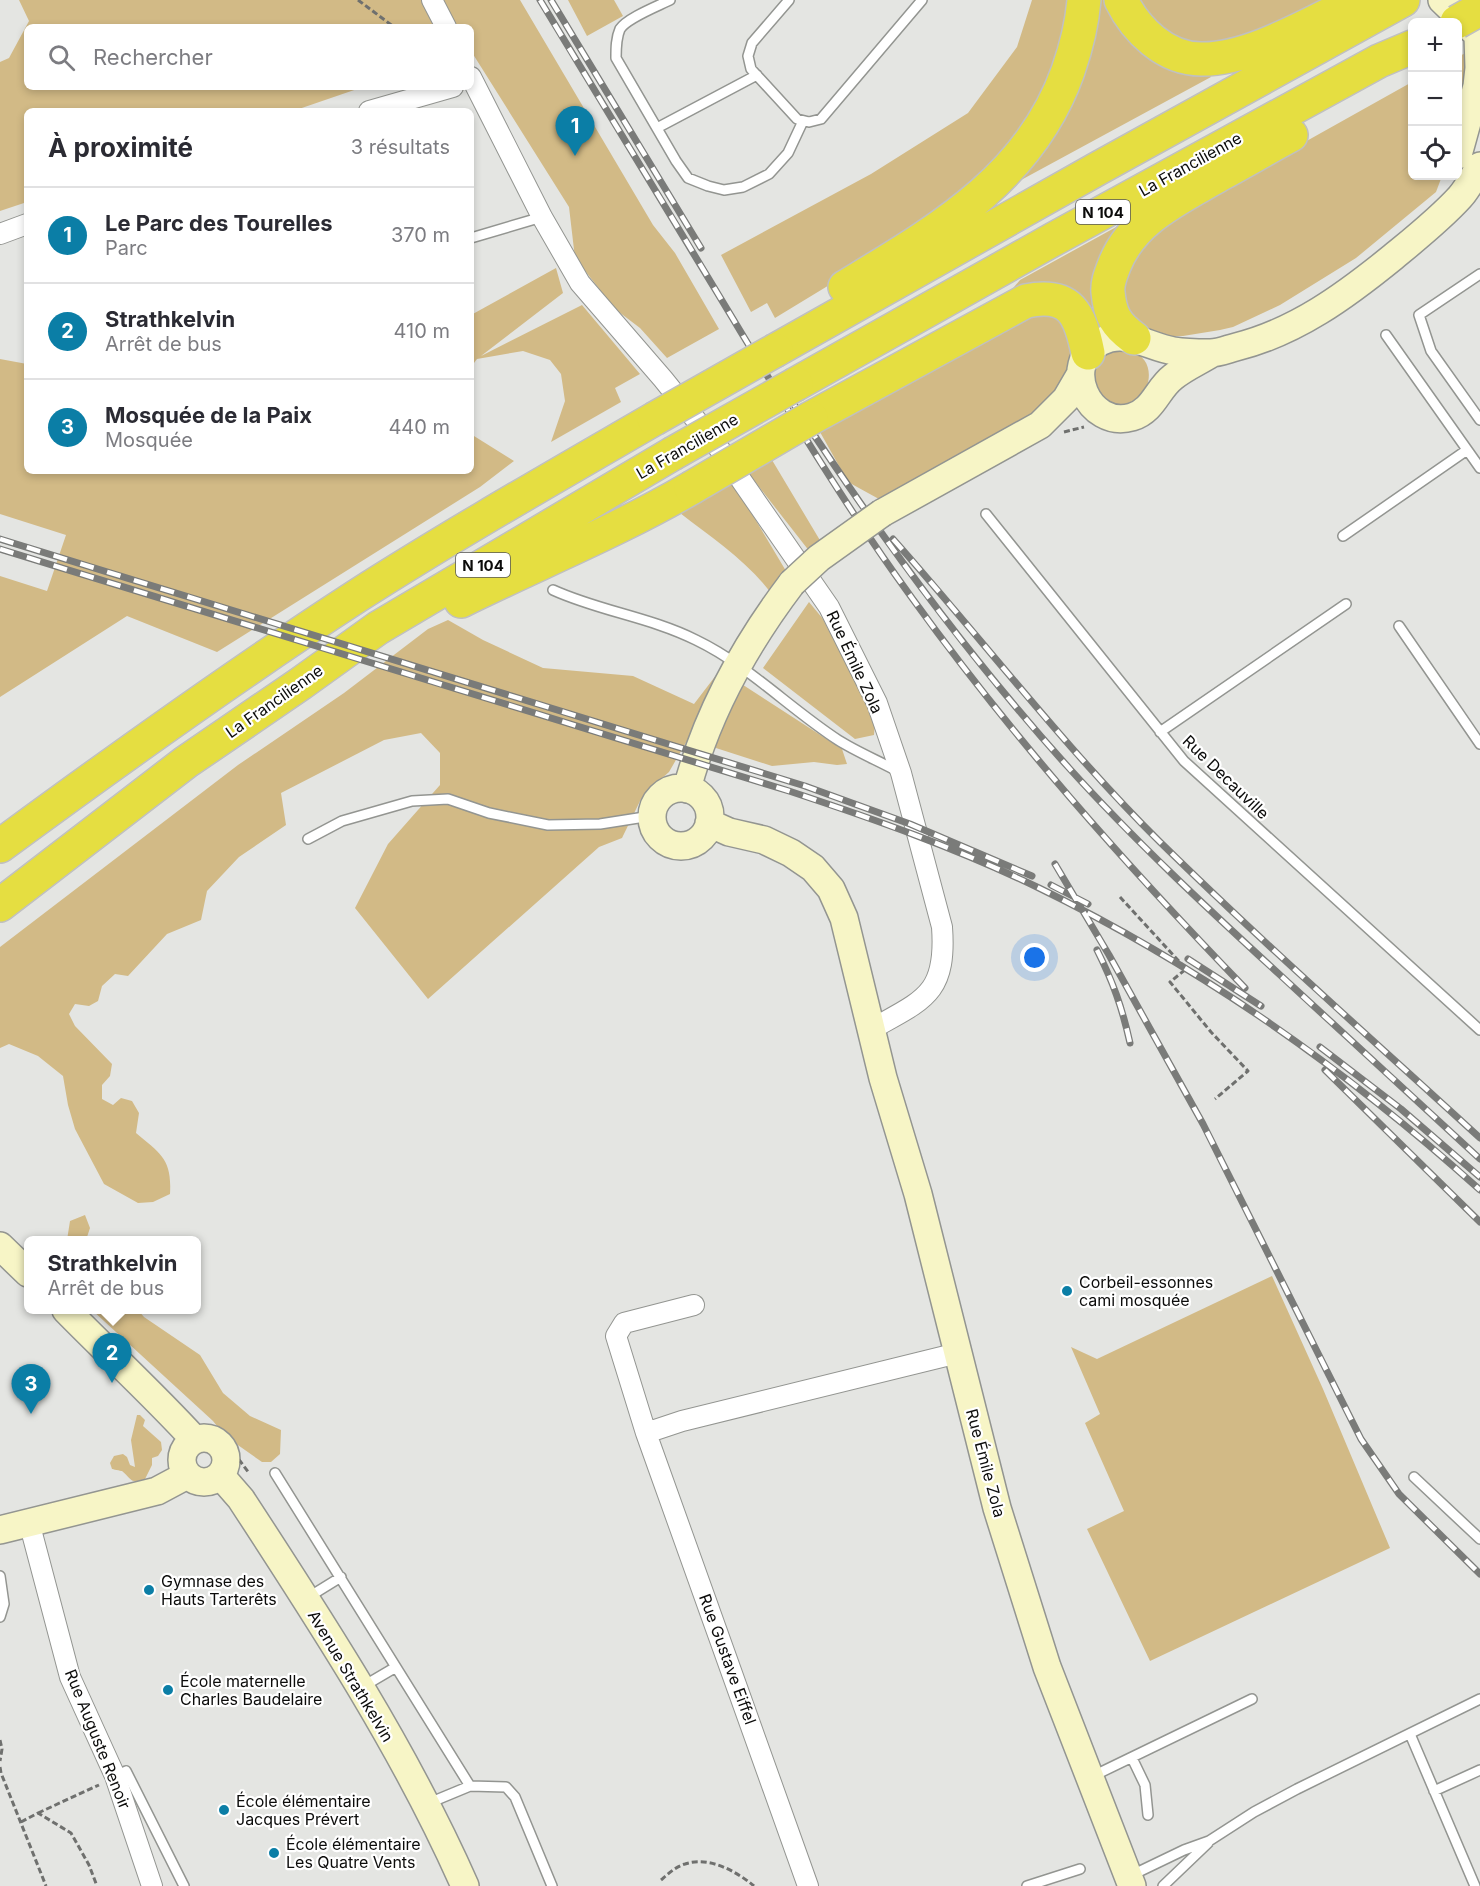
<!DOCTYPE html>
<html lang="fr">
<head>
<meta charset="utf-8">
<style>
	body { margin:0; font-family:Inter,sans-serif; background:#f2f2f3; color:#2b2b33 }
	.controls { position:absolute; right:18px; top:18px; display:grid; overflow:hidden; border-radius:9px; box-shadow:0 3px 9px #0003 }
	.controls button { width:54px; height:54px; display:grid; place-items:center; padding:0; border:0; border-bottom:2px solid #e1e1e2; background:#fff; color:#2b2b33; font:30px sans-serif }
	.you { position:absolute; left:1035px; top:958px; width:21px; height:21px; margin:-15px; border:4px solid #fff; border-radius:50%; background:#1a73e8; box-shadow:0 0 0 9px #1a73e833 }
	.badge { display:grid; place-items:center; width:39px; height:39px; border-radius:50%; background:#0b7ea6; color:#fff; font-size:20px; font-weight:700 }
	.pin { position:absolute; translate:-50% -50px; filter:drop-shadow(0 2px 3px #0008) }
	.pin::after { content:''; position:absolute; top:32px; width:21px; height:18px; background:inherit; clip-path:polygon(0 0,100% 0,50% 100%) }
	.popup { position:absolute; left:24px; top:1236px; width:177px; height:78px; box-sizing:border-box; display:grid; place-content:center; border-radius:9px; background:#fff; filter:drop-shadow(0 2px 4px #0005); font-size:20px; white-space:nowrap; color:#7c7c81 }
	.popup b { font-size:22px; color:#2b2b33 }
	.popup::after { content:''; position:absolute; left:50%; top:100%; margin-left:-12px; border:12px solid transparent; border-top-color:#fff }
	.list { margin:0; padding:0; list-style:none }
	h2 { display:flex; justify-content:space-between; align-items:center; height:78px; margin:0; padding:0 24px; font-size:26px }
	h2 small { font-size:20px; font-weight:400; color:#7c7c81 }
	.list li { display:grid; grid-template-columns:39px 1fr auto; gap:18px; align-items:center; box-sizing:border-box; height:96px; padding:0 24px; border-top:2px solid #e1e1e2 }
	.list b { display:block; font-size:22px; white-space:nowrap }
	.list p { margin:0; font-size:20px; white-space:nowrap; color:#7c7c81 }
	.list em { font-size:20px; font-style:normal; color:#7c7c81 }
	.icon { flex:none; width:33px; height:33px; fill:none; stroke:currentColor; stroke-width:2; stroke-linecap:round; stroke-linejoin:round }
	.map { position:relative; flex:none; width:1480px; height:1886px; overflow:hidden }
	.search { position:absolute; background:#fff; box-shadow:0 3px 9px #0003; left:24px; top:24px; width:450px; height:66px; display:flex; align-items:center; gap:15px; box-sizing:border-box; padding:0 21px; border-radius:9px; color:#7c7c81; font-size:22px }
	.panel { position:absolute; background:#fff; box-shadow:0 3px 9px #0003; left:24px; top:108px; width:450px; height:366px; border-radius:9px }
	.map>svg:first-child { display:block }
	.green { fill:#d2ba86 }
	.lines { fill:none; stroke-linecap:round; stroke-linejoin:round }
	.lane-casing { stroke:#939591; stroke-width:12 }
	.street-casing { stroke:#939591; stroke-width:22 }
	.secondary-casing { stroke:#939591; stroke-width:30 }
	.highway-casing { stroke:#c0c0c0; stroke-width:36 }
	.path { stroke:#6f706e; stroke-width:3; stroke-dasharray:6 3; stroke-linecap:butt }
	.lane { stroke:#fff; stroke-width:9 }
	.street { stroke:#fff; stroke-width:20 }
	.secondary { stroke:#f7f5c6; stroke-width:27 }
	.highway { stroke:#e5de41; stroke-width:33 }
	.rail-casing { stroke:#7a7b79; stroke-width:7 }
	.rail { stroke:#fff; stroke-width:4.5; stroke-dasharray:14; stroke-linecap:butt }
	.secondary-bridge-casing { stroke:#939591; stroke-width:30; stroke-linecap:butt }
	.highway-bridge-casing { stroke:#c0c0c0; stroke-width:36; stroke-linecap:butt }
	.secondary-bridge { stroke:#f7f5c6; stroke-width:27 }
	.highway-bridge { stroke:#e5de41; stroke-width:33 }
	.poi-dot { fill:#0b7ea6; stroke:#fff; stroke-width:2 }
	.labels { text-anchor:middle; dominant-baseline:central; stroke-width:4.5; stroke-linejoin:round; paint-order:stroke }
	.shield { fill:#fff; stroke:#555554; stroke-width:1.5 }
	.shield-label { font-size:15px; font-weight:bold; fill:#0c0c0b }
	.street-label { font-size:16px; fill:#0c0c0b; stroke:#fff }
	.poi-label { font-size:16px; fill:#0c0c0b; stroke:#fff; text-anchor:start }
</style>
</head>
<body>
<div class="map">
<svg width="1480" height="1886" viewBox="0 0 1480 1886">
	<rect width="100%" height="100%" fill="#e4e5e2"/>
	<!-- green -->
	<path class="green" d="M19,0H520L653,225L675,253L719,329L667,358L640,328L615,309L575,258L569,207L471,51V27H27V87H363L293,111H27V202L0,211V62L9,58L29,21Z
		M568,0H614L623,16L587,36Z
		M1032,0H1074L1063,44L1032,124L928,225L775,318L767,303L751,312L721,255L871,174L968,113L1017,47Z
		M1093,0H1108L1207,71L1211,77L1001,191Z
		M1139,0H1326L1231,44L1182,42L1152,21Z
		M1469,51L1458,135V57Z
		M1412,82V176H1442L1436,192L1356,258L1280,305L1233,327L1220,330L1183,336H1155L1123,310L1126,266L1171,217Z
		M1118,226L1109,242L1101,303L1085,311L1009,293L1020,280Z
		M556,268L563,293L481,356L582,305L640,374L615,388L621,402L551,442L565,401L561,374L550,360L523,351L477,359L471,367V315Z
		M1040,312L1069,322L1074,353L1062,388L1035,412L888,504L848,482L820,432Z
		M1112,350C1117,350 1125,349 1130,351C1165,360 1147,415 1111,406C1106,404 1100,398 1096,395C1093,369 1089,366 1112,350Z
		M0,359L27,364V471H471V430L474,436L514,461L480,487L217,652L127,616L0,697V576L47,591L66,535L0,514Z
		M772,460L821,542L810,552L749,474Z
		M733,482L786,571L771,593C746,560 712,538 680,513Z
		M809,602L823,619L875,721L874,735L855,739L763,668Z
		M448,620L483,640L543,668L633,676L694,704L720,670L842,749L847,764L837,765L814,762L772,766L688,739L669,772L653,786L641,799L622,838L599,847L428,999L355,908L388,844L440,785V753L421,733L384,740L281,793L286,825L239,857L207,891L201,920L167,934L128,976L115,974L102,986L98,1001L89,1006L75,1004L69,1014L75,1026L112,1064L110,1076L102,1085V1099L113,1105L121,1098L132,1101L139,1113L136,1133C161,1154 172,1159 170,1194L153,1202L138,1203L104,1184L75,1129L68,1105L63,1076L38,1056L9,1044L0,1048V947L238,765L344,693L428,629Z
		M85,1215L90,1228L86,1240H67L70,1221Z
		M1272,1276L1323,1389L1390,1548L1150,1661L1087,1529L1124,1511L1085,1423L1100,1414L1071,1347L1097,1359Z
		M92,1310H138L144,1317L200,1355L223,1393L250,1416L281,1430L280,1454L271,1462H262L225,1436L213,1421Z
		M137,1415H140L145,1420L143,1426L161,1442L162,1450L158,1456L152,1458V1465L145,1479C130,1485 131,1478 122,1471C121,1471 112,1469 112,1469L110,1463L114,1456L123,1454L127,1457L130,1465L135,1467L131,1440Z"/>
	<g class="lines">
		<defs>
			<path id="lane" d="M670,0C658,6 627,18 620,29C616,38 616,48 616,58L676,161L688,178L708,186L724,190L743,187L769,174L788,153L803,121
				M789,0L752,43L748,56L751,69L797,119L809,122L821,119L922,0
				M657,128L757,75
				M471,238L542,217
				M1480,274L1419,315L1431,351L1480,420
				M1386,335L1480,468
				M986,514L1184,761L1480,1030
				M1343,536L1467,450
				M553,590C599,611 650,617 696,640C748,665 789,708 838,740C857,752 879,761 899,772
				M1399,626L1480,744
				M1160,732L1346,604
				M308,839L342,821L412,801L448,799L489,813L548,825L600,824L651,816
				M275,1473L470,1786
				M1414,1477L1480,1539
				M0,1576L4,1604L0,1617
				M307,1598L341,1577
				M362,1687L396,1667
				M1410,1734L1475,1886
				M1132,1758L1145,1785L1148,1815
				M115,1776L126,1771L184,1886
				M1091,1777L1252,1699
				M1434,1791L1480,1770
				M429,1803L470,1786L506,1787L515,1797L552,1886
				M1132,1875L1184,1850L1209,1841L1254,1812L1297,1789L1480,1699
				M1027,1886L1080,1869
				M1163,1886L1208,1843"/>
			<path id="street" d="M432,0L446,27
				M471,77L542,217L580,283L663,379L721,451L829,607L877,703L901,773L942,927C947,995 923,1000 870,1030
				M369,111L453,87
				M0,234L27,224
				M694,1305L624,1323L616,1336L646,1433L808,1886
				M646,1433L682,1421L958,1353
				M29,1522L70,1677L115,1776L152,1886"/>
			<path id="secondary" d="M1442,0L1476,33
				M1458,155L1477,86L1479,68L1478,36
				M1212,353C1200,361 1185,367 1173,377C1157,389 1154,410 1132,417C1088,430 1060,364 1100,342C1126,328 1148,347 1174,351C1185,353 1198,353 1210,353C1219,353 1228,349 1236,347C1296,332 1345,296 1393,257C1416,238 1440,219 1460,197C1468,188 1474,176 1480,166
				M882,513L1040,425L1066,399L1080,375
				M652 817a29 29 0 1 1 58 0a29 29 0 1 1-58 0Z
				M687,789C707,713 745,645 792,583
				M709,823L729,832L764,840L791,853L813,868L831,889L844,918L883,1078L918,1194L997,1508L1047,1667L1132,1886
				M0,1246L28,1273
				M66,1310C108,1353 154,1395 195,1440
				M182 1460a22 22 0 1 1 44 0a22 22 0 1 1-44 0Z
				M221,1476L241,1499C322,1623 405,1750 465,1886
				M0,1530L157,1491L187,1475"/>
			<path id="highway" d="M1121,0C1136,30 1165,59 1201,59C1251,60 1314,21 1359,0
				M845,287C937,231 1030,179 1068,71C1076,48 1082,25 1084,0
				M1134,338C1116,325 1110,315 1108,292C1107,283 1111,274 1114,266C1132,219 1178,199 1219,175C1243,162 1267,148 1291,135
				M776,350L1097,169L1403,0
				M796,384L1054,239L1379,61L1412,47
				M811,418L1026,301C1071,292 1080,314 1088,353
				M461,601C538,563 617,531 691,488
				M0,846C117,760 235,675 357,596C454,534 554,477 654,419
				M0,905L186,762L300,684L378,628L672,454"/>
		</defs>
		<!-- lane casing -->
		<use href="#lane" class="lane-casing"/>
		<!-- street casing -->
		<use href="#street" class="street-casing"/>
		<!-- secondary casing -->
		<use href="#secondary" class="secondary-casing"/>
		<!-- highway casing -->
		<use href="#highway" class="highway-casing"/>
		<!-- path -->
		<path class="path" d="M358,0L394,27
			M1064,432L1084,427
			M1120,897L1186,969L1170,982L1211,1032L1248,1071L1215,1099
			M224,1449L240,1461L249,1473
			M0,1740L2,1749L0,1761
			M0,1767L1,1773L46,1886
			M38,1813L99,1785
			M21,1822L38,1813L71,1833L89,1865L97,1886
			M661,1880C668,1874 675,1867 685,1864C709,1856 736,1871 754,1886"/>
		<!-- lane -->
		<use href="#lane" class="lane"/>
		<!-- street -->
		<use href="#street" class="street"/>
		<!-- secondary -->
		<use href="#secondary" class="secondary"/>
		<!-- highway -->
		<use href="#highway" class="highway"/>
		<defs>
			<path id="rail" d="M540,0C600,100 661,199 721,299C782,400 842,502 912,598C1013,738 1125,864 1245,988
				M551,0L701,248
				M793,403C877,532 966,654 1069,768C1135,841 1207,908 1279,974C1346,1036 1413,1097 1480,1159
				M0,539L805,786L910,824L1032,876
				M893,539C983,640 1064,747 1160,842C1264,944 1373,1040 1480,1138
				M0,549L789,791C874,819 959,849 1039,888C1201,967 1347,1070 1480,1190
				M1055,864L1109,955L1203,1124L1361,1439L1399,1494L1480,1574
				M1051,885L1088,904
				M1097,950C1113,982 1122,1007 1130,1043
				M1188,959L1261,1006
				M1320,1047L1401,1109L1480,1177
				M1325,1070L1480,1222"/>
		</defs>
		<!-- rail casing -->
		<use href="#rail" class="rail-casing"/>
		<!-- rail -->
		<use href="#rail" class="rail"/>
		<defs>
			<path id="secondary-bridge" d="M792,583L819,558L882,513"/>
			<path id="highway-bridge" d="M1457,22L1480,9
				M654,419L776,350
				M672,454L796,384
				M691,488L811,418"/>
		</defs>
		<!-- secondary-bridge casing -->
		<use href="#secondary-bridge" class="secondary-bridge-casing"/>
		<!-- highway-bridge casing -->
		<use href="#highway-bridge" class="highway-bridge-casing"/>
		<!-- secondary-bridge -->
		<use href="#secondary-bridge" class="secondary-bridge"/>
		<!-- highway-bridge -->
		<use href="#highway-bridge" class="highway-bridge"/>
	</g>
	<!-- markers -->
	<g class="poi-dot">
		<circle cx="1067" cy="1291" r="6"/>
		<circle cx="149" cy="1590" r="6"/>
		<circle cx="168" cy="1690" r="6"/>
		<circle cx="224" cy="1810" r="6"/>
		<circle cx="274" cy="1853" r="6"/>
	</g>
	<g class="labels">
		<!-- shield labels -->
		<g class="shield">
			<rect x="1076" y="200" width="54" height="24" rx="4.5"/>
			<rect x="456" y="553" width="54" height="24" rx="4.5"/>
		</g>
		<g class="shield-label">
			<text x="1103" y="212">N 104</text>
			<text x="483" y="565">N 104</text>
		</g>
		<!-- street labels -->
		<g class="street-label">
			<text transform="translate(1190 164) rotate(-29)">La Francilienne</text>
			<text transform="translate(687 446) rotate(-30)">La Francilienne</text>
			<text transform="translate(855 662) rotate(65)">Rue Émile Zola</text>
			<text transform="translate(274 701) rotate(-35)">La Francilienne</text>
			<text transform="translate(1226 777) rotate(44)">Rue Decauville</text>
			<text transform="translate(986 1463) rotate(75)">Rue Émile Zola</text>
			<text transform="translate(728 1659) rotate(70)">Rue Gustave Eiffel</text>
			<text transform="translate(351 1676) rotate(59)">Avenue Strathkelvin</text>
			<text transform="translate(98 1739) rotate(68)">Rue Auguste Renoir</text>
		</g>
		<!-- poi labels -->
		<g class="poi-label">
			<text x="1079" y="1282">Corbeil-essonnes<tspan x="1079" dy="18">cami mosquée</tspan></text>
			<text x="161" y="1581">Gymnase des<tspan x="161" dy="18">Hauts Tarterêts</tspan></text>
			<text x="180" y="1681">École maternelle<tspan x="180" dy="18">Charles Baudelaire</tspan></text>
			<text x="236" y="1801">École élémentaire<tspan x="236" dy="18">Jacques Prévert</tspan></text>
			<text x="286" y="1844">École élémentaire<tspan x="286" dy="18">Les Quatre Vents</tspan></text>
		</g>
	</g>
</svg>
<div class="controls">
<button>+</button>
<button>−</button>
<button><svg class="icon" aria-label="locate" viewBox="0 0 24 24"><circle cx="12" cy="12" r="6"/><path d="M12 2v4M12 18v4M2 12h4M18 12h4"/></svg></button>
</div>
<div class="you"></div>
<div class="pin badge" style="left:575px;top:156px">1</div>
<div class="pin badge" style="left:112px;top:1383px">2</div>
<div class="popup"><b>Strathkelvin</b>Arrêt de bus</div>
<div class="pin badge" style="left:31px;top:1414px">3</div>
<div class="search"><svg class="icon" aria-label="search" viewBox="0 0 24 24"><circle cx="10" cy="10" r="6"/><path d="M15 15l6 6"/></svg>Rechercher</div>
<section class="panel">
<h2>À proximité<small>3 résultats</small></h2>
<ul class="list">
<li><span class="badge">1</span><div><b>Le Parc des Tourelles</b><p>Parc</p></div><em>370 m</em></li>
<li><span class="badge">2</span><div><b>Strathkelvin</b><p>Arrêt de bus</p></div><em>410 m</em></li>
<li><span class="badge">3</span><div><b>Mosquée de la Paix</b><p>Mosquée</p></div><em>440 m</em></li>
</ul>
</section>
</div>
</body>
</html>
